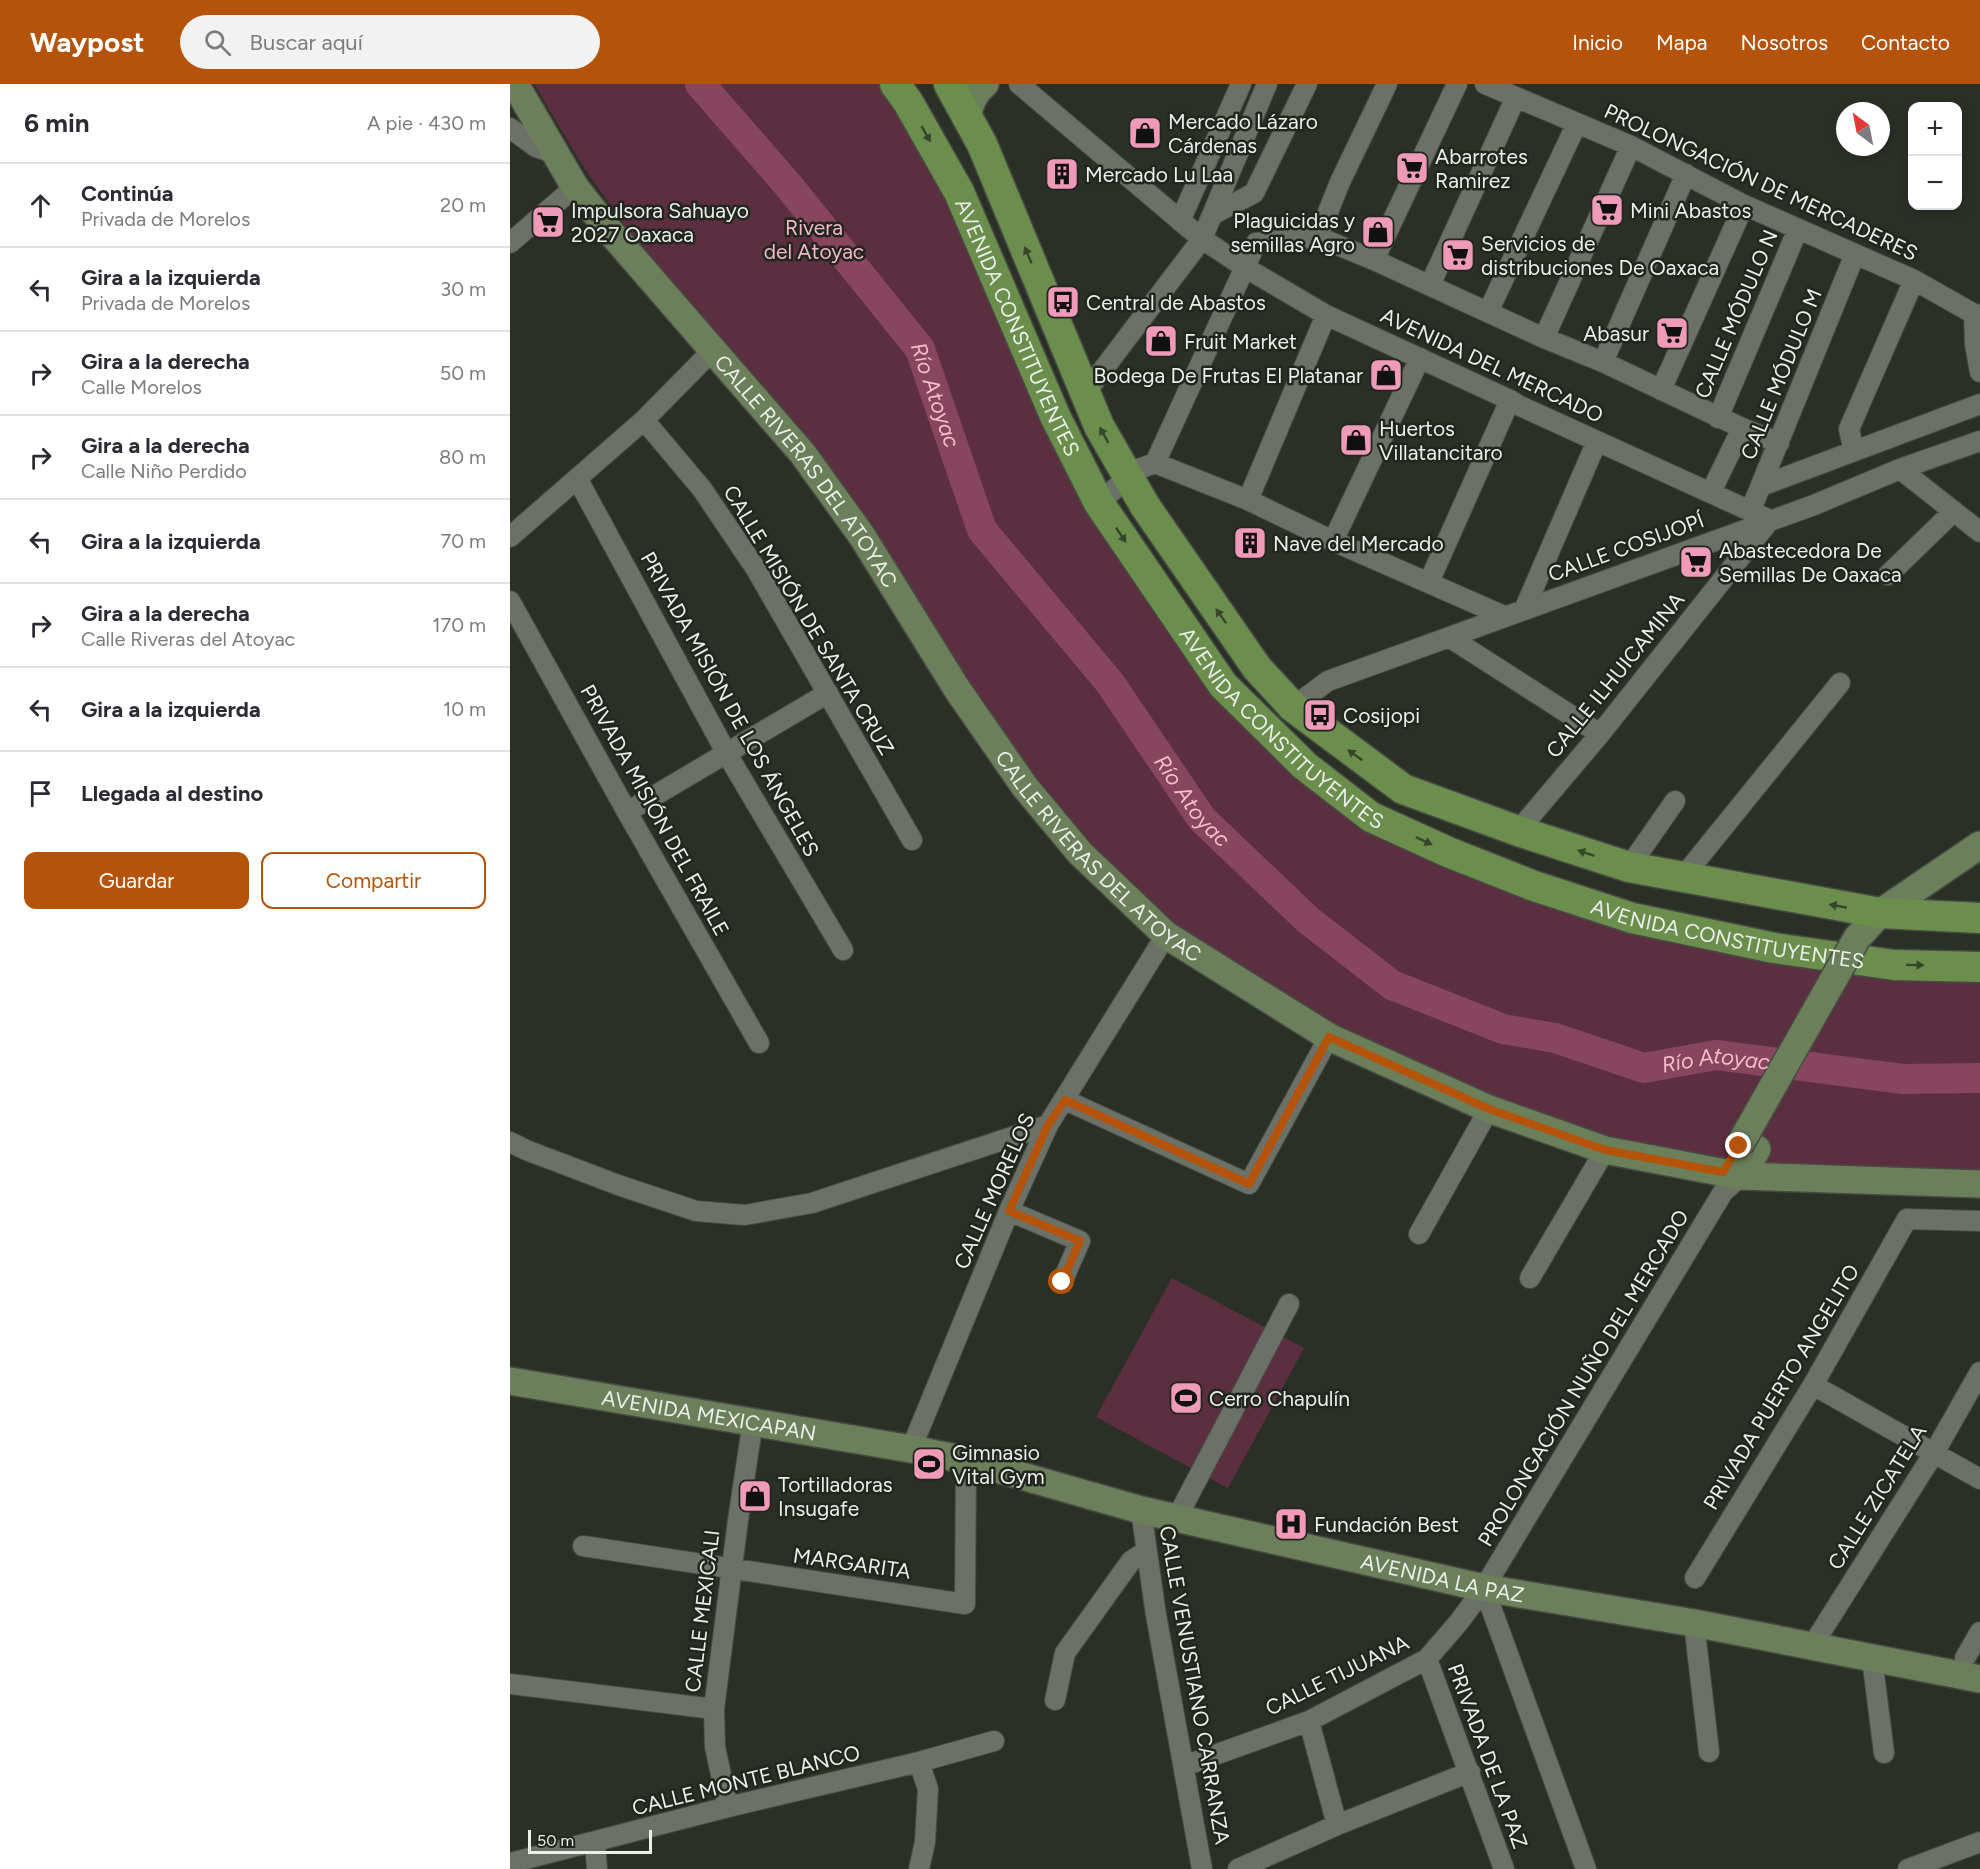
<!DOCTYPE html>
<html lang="es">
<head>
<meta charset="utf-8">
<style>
	body { margin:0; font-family:Figtree,sans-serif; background:#f2f2f3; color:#2b2b33 }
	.controls { position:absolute; right:18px; top:18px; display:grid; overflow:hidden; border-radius:12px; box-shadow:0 3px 9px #0003 }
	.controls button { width:54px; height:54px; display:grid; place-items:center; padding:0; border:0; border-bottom:2px solid #e1e1e2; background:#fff; color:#2b2b33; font:30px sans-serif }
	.compass { position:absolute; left:1326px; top:18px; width:54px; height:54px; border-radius:50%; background:#fff; box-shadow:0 3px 9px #0003; rotate:328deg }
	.scale { position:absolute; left:18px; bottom:15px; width:124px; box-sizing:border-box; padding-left:6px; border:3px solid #ebeee9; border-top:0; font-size:16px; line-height:21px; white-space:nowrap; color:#ebeee9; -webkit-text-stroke:4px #21261e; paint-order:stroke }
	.stop { position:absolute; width:18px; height:18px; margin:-14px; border:4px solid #b45309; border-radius:50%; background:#fff }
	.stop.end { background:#b45309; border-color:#fff; box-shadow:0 2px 6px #0008 }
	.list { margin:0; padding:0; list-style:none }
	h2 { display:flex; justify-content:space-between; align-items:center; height:78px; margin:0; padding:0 24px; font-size:26px }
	h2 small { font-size:20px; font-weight:400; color:#7c7c81 }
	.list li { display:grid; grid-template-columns:39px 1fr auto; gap:18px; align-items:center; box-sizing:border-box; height:84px; padding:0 24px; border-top:2px solid #e1e1e2 }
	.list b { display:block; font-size:22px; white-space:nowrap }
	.list p { margin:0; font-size:20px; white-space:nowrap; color:#7c7c81 }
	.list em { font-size:20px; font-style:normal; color:#7c7c81 }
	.actions { display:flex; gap:12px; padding:18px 24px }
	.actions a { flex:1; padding:14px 0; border:2px solid #b45309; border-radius:12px; text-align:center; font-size:21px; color:#b45309 }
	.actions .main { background:#b45309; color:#fff }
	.icon { flex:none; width:33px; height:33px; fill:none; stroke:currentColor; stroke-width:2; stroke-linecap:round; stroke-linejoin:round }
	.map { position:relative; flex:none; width:1470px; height:1785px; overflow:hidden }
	header { display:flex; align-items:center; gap:36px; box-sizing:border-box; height:84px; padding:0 30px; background:#b45309; color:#fff }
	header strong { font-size:28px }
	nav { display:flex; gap:33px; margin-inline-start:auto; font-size:21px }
	.search { width:420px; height:54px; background:#f2f2f3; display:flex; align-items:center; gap:15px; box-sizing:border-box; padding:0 21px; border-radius:33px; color:#7c7c81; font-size:22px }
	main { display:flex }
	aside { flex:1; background:#fff }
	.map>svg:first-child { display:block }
	.green { fill:#5c2f40 }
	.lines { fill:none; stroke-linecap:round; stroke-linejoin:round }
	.river { stroke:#88455e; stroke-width:30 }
	.street-casing { stroke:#474b44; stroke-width:22 }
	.secondary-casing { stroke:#474b44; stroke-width:30 }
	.primary-casing { stroke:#474b44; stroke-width:33 }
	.street { stroke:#6b7167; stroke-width:20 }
	.secondary { stroke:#6b7f5a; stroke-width:27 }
	.primary { stroke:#6b8e4d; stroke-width:30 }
	.secondary-bridge-casing { stroke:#474b44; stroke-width:30; stroke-linecap:butt }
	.secondary-bridge { stroke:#6b7f5a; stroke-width:27 }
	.oneway { fill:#37452c }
	.route { stroke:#b45309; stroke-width:8 }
	.labels { text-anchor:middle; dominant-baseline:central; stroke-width:5; stroke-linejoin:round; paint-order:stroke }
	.poi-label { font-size:21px; fill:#ebeee9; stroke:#21261e; text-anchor:start }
	.street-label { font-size:21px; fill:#ebeee9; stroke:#21261e }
	.park-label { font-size:21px; fill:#f4b6cb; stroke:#21261e }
	.water-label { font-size:22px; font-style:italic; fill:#f8bacf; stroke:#21261e }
</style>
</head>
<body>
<header>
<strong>Waypost</strong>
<div class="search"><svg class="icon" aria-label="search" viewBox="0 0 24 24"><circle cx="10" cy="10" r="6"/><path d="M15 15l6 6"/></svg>Buscar aquí</div>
<nav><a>Inicio</a><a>Mapa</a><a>Nosotros</a><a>Contacto</a></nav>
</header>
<main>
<aside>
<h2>6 min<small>A pie · 430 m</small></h2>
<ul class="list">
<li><svg class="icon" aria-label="ahead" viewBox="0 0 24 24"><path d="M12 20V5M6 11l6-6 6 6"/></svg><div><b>Continúa</b><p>Privada de Morelos</p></div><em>20 m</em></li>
<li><svg class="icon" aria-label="left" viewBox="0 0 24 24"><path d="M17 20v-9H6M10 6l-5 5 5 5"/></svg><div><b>Gira a la izquierda</b><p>Privada de Morelos</p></div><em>30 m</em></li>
<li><svg class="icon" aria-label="right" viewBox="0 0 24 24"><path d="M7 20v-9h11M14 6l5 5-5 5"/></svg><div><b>Gira a la derecha</b><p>Calle Morelos</p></div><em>50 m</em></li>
<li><svg class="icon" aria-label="right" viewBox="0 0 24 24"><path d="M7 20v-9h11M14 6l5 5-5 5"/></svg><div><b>Gira a la derecha</b><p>Calle Niño Perdido</p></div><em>80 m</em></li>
<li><svg class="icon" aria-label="left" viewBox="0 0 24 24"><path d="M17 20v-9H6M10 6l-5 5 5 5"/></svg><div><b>Gira a la izquierda</b></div><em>70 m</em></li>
<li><svg class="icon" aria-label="right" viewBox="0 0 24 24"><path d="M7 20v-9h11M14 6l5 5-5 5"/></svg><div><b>Gira a la derecha</b><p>Calle Riveras del Atoyac</p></div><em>170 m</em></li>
<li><svg class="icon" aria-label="left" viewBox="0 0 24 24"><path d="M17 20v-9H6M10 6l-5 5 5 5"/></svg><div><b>Gira a la izquierda</b></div><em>10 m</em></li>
<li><svg class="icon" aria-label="arrive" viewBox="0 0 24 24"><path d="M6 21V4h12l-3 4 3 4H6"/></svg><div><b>Llegada al destino</b></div></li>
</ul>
<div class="actions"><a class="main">Guardar</a><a>Compartir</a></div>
</aside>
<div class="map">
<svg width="1470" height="1785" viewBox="0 0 1470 1785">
	<rect width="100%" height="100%" fill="#2b3027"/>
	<!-- green -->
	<path class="green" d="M24,0H379L545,332L713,601L861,733L1122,834L1470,881V1099L1231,1092L979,1025L656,851L515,703L352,452L201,264L72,81Z
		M662,1194L794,1264L718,1404L586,1333Z"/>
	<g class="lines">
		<!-- river -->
		<path class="river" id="s1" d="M190,0L278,101L410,265L472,446L600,599L692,735L798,836L882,901L993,945L1045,954L1134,984L1206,971L1393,995L1470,994"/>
		<defs>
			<path id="street" d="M509,0L692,155L736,184L816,231L1000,316L1008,321L1260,436L1090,650L1008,747
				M975,0L1121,62L1234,121L1404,196L1464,230L1470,231
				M0,44L26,63L46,70
				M702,131L744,109L797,0
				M670,137L731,0
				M808,153L830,98L877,0
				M0,159L65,103
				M864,176L947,0
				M920,201L1006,13
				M978,228L1067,39
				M1464,230L1465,260L1470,288
				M1034,254L1121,62
				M1093,278L1176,90
				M1151,306L1234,121
				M576,308L692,155L757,0
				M1208,334L1288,145
				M134,336L192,405L246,485L402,756
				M1232,344L1269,359
				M1344,367L1339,345L1404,196
				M645,379L746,159L808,153L864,176L1034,254L1093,278L1232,344L1201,408
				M1390,385L1470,448
				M68,396L217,670L333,866
				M1251,402L1470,320
				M738,416L816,231
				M589,419L626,386L645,379L738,416L823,457L994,532
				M1240,428L1345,170
				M0,453L134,336L203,266
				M823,457L910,274
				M1378,491L1444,427
				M919,498L1000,316
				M0,517L117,728L249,959
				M1014,526L1087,357
				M939,553L1090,650
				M783,623L818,597L1304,421L1390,385L1470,357
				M117,728L318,609
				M1119,783L1165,717
				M1173,793L1330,599
				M555,1016L739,1100L819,953
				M0,1058L16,1066L111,1102L186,1127L235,1131L302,1119L538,1041
				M499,1127L570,1157L552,1198
				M909,1150L979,1025
				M1020,1194L1095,1066
				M1303,1301L1470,1395
				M401,1365L499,1127L538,1041L656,851
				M631,1426L646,1531L692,1785
				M668,1435L673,1422L779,1220
				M73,1462L455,1520L456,1376
				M1185,1494L1303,1301L1397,1135L1470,1137
				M974,1504L1076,1785
				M1184,1539L1199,1668
				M1302,1562L1424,1369L1470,1288
				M1362,1574L1374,1669
				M1455,1574L1470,1548
				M917,1575L994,1785
				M0,1600L204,1625
				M545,1616L555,1569L621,1477L635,1468
				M799,1637L827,1741
				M409,1678L418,1705L415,1758L409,1785
				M674,1682L799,1637L917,1575L949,1538L974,1504L1213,1108L1231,1092
				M218,1723L205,1663L204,1625L228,1436L243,1337
				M85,1759L87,1785
				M0,1779L218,1723L409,1678L484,1657
				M728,1785L827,1741L960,1688
				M1398,1785L1470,1758"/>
			<g id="secondary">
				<path id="s2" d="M5,0L65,103L97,144L293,370L352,452L447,605L515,703L570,769L656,851L819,953L979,1025L1095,1066L1231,1092L1470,1100"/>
				<path d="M457,31C461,19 464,8 475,0"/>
				<path d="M1347,854L1370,829L1470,761"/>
				<path d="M1231,1092L1247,1065"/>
				<path id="s3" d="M0,1297L401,1365L456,1376L631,1426L974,1504L1184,1539L1470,1595"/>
			</g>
			<g id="primary">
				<path id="s4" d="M385,0L398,18L449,108L545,332L589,419L713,601L795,682L861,733L938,768L1024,802L1122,834L1264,864L1384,881L1470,883"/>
				<path d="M439,0L472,60L589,342L635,422L747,584L783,623L893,705L1008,747L1119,783L1370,829L1470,834"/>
			</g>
		</defs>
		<!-- street casing -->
		<use href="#street" class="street-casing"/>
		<!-- secondary casing -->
		<use href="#secondary" class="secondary-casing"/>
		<!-- primary casing -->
		<use href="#primary" class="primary-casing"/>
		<!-- street -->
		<use href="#street" class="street"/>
		<!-- secondary -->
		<use href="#secondary" class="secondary"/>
		<!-- primary -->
		<use href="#primary" class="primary"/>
		<defs>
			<path id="secondary-bridge" d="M1229,1062L1347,854"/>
		</defs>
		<!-- secondary-bridge casing -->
		<use href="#secondary-bridge" class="secondary-bridge-casing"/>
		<!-- secondary-bridge -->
		<use href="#secondary-bridge" class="secondary-bridge"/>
	</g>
	<!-- one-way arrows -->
	<defs><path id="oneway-solid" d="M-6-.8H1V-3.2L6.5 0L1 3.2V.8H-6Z" transform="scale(1.5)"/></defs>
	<g class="oneway">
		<use href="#oneway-solid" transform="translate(416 50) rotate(60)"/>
		<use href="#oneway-solid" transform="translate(518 171) rotate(-113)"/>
		<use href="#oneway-solid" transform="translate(594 351) rotate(-119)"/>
		<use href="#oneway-solid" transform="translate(611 451) rotate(56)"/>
		<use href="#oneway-solid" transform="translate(711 532) rotate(-125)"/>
		<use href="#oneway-solid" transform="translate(845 671) rotate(-144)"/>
		<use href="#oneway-solid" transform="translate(914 757) rotate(25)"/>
		<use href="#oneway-solid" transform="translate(1076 769) rotate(-162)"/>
		<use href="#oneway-solid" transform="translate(1328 822) rotate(-170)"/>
		<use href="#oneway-solid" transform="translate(1405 881) rotate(1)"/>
	</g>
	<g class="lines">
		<!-- route -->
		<path class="route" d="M552,1198L570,1157L499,1127L538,1041L555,1016L739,1100L819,953L979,1025L1095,1066L1213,1088L1229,1062"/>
	</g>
	<!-- icons -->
	<defs>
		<symbol id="shop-square" viewBox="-11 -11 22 22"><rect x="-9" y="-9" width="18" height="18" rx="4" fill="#ef9ab8" stroke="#21261e"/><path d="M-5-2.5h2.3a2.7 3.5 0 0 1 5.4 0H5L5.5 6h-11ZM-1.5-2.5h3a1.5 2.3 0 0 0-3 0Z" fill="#111"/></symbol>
		<symbol id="supermarket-square" viewBox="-11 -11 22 22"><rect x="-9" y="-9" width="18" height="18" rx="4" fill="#ef9ab8" stroke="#21261e"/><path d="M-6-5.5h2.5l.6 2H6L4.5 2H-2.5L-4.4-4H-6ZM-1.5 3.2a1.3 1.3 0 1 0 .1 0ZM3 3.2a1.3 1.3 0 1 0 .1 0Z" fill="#111"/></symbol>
		<symbol id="building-square" viewBox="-11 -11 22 22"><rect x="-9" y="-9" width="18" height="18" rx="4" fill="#ef9ab8" stroke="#21261e"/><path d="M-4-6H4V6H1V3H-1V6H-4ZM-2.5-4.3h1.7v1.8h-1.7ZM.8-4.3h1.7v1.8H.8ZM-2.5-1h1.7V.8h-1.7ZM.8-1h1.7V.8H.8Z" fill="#111"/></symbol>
		<symbol id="bus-square" viewBox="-11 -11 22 22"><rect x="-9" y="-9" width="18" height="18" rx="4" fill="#ef9ab8" stroke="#21261e"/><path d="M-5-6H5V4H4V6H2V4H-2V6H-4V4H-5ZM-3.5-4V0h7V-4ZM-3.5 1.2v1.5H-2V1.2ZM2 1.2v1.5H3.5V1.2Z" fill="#111"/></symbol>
		<symbol id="stadium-square" viewBox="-11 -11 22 22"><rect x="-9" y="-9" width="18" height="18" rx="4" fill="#ef9ab8" stroke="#21261e"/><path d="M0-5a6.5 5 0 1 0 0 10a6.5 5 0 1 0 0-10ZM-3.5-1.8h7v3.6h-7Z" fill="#111"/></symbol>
		<symbol id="hospital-square" viewBox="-11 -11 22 22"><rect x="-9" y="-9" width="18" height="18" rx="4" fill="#ef9ab8" stroke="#21261e"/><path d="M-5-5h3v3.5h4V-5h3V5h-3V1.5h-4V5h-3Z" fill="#111"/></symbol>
	</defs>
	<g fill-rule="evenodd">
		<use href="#shop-square" x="616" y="30" width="38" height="38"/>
		<use href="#supermarket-square" x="883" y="65" width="38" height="38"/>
		<use href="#building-square" x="533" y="71" width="38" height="38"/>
		<use href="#supermarket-square" x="1078" y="107" width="38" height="38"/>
		<use href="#supermarket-square" x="19" y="119" width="38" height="38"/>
		<use href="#shop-square" x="849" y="129" width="38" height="38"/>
		<use href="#supermarket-square" x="929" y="152" width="38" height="38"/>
		<use href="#bus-square" x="534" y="199" width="38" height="38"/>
		<use href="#supermarket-square" x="1143" y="230" width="38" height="38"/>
		<use href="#shop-square" x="632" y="238" width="38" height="38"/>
		<use href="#shop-square" x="857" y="272" width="38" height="38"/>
		<use href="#shop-square" x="827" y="337" width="38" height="38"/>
		<use href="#building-square" x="721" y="440" width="38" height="38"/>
		<use href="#supermarket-square" x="1167" y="459" width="38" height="38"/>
		<use href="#bus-square" x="791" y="612" width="38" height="38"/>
		<use href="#stadium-square" x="657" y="1295" width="38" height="38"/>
		<use href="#stadium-square" x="400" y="1361" width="38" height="38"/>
		<use href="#shop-square" x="226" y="1393" width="38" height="38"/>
		<use href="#hospital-square" x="762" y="1421" width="38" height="38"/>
	</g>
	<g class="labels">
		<!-- poi labels -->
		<g class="poi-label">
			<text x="658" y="37">Mercado Lázaro<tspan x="658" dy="24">Cárdenas</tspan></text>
			<text x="925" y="72">Abarrotes<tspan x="925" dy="24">Ramirez</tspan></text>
			<text x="575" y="90">Mercado Lu Laa</text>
			<text x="61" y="126">Impulsora Sahuayo<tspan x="61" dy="24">2027 Oaxaca</tspan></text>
			<text x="1120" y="126">Mini Abastos</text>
			<text x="845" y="136" text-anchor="end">Plaguicidas y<tspan x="845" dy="24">semillas Agro</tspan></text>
			<text x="971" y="159">Servicios de<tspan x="971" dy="24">distribuciones De Oaxaca</tspan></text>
			<text x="576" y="218">Central de Abastos</text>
			<text x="1139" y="249" text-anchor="end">Abasur</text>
			<text x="674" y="257">Fruit Market</text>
			<text x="853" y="291" text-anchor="end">Bodega De Frutas El Platanar</text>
			<text x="869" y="344">Huertos<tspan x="869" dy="24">Villatancitaro</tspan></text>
			<text x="763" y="459">Nave del Mercado</text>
			<text x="1209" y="466">Abastecedora De<tspan x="1209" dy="24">Semillas De Oaxaca</tspan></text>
			<text x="833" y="631">Cosijopi</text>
			<text x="699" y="1314">Cerro Chapulín</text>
			<text x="442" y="1368">Gimnasio<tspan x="442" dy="24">Vital Gym</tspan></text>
			<text x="268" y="1400">Tortilladoras<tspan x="268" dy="24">Insugafe</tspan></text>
			<text x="804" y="1440">Fundación Best</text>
		</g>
		<!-- street labels -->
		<g class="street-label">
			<text transform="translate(1251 98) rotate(25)">PROLONGACIÓN DE MERCADERES</text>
			<text transform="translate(1226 230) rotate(-67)">CALLE MÓDULO N</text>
			<text stroke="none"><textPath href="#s4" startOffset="273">AVENIDA CONSTITUYENTES</textPath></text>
			<text transform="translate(982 281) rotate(25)">AVENIDA DEL MERCADO</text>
			<text transform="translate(1271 290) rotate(-68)">CALLE MÓDULO M</text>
			<text stroke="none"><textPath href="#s2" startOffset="486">CALLE RIVERAS DEL ATOYAC</textPath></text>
			<text transform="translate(1116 463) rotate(-20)">CALLE COSIJOPÍ</text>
			<text transform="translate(299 536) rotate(59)">CALLE MISIÓN DE SANTA CRUZ</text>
			<text transform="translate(1105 591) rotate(-51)">CALLE ILHUICAMINA</text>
			<text transform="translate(220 620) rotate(61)">PRIVADA MISIÓN DE LOS ÁNGELES</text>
			<text stroke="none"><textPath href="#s4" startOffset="759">AVENIDA CONSTITUYENTES</textPath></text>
			<text transform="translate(145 726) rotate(61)">PRIVADA MISIÓN DEL FRAILE</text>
			<text stroke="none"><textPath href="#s2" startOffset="972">CALLE RIVERAS DEL ATOYAC</textPath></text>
			<text stroke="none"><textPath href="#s4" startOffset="1263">AVENIDA CONSTITUYENTES</textPath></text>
			<text transform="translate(484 1107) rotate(-66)">CALLE MORELOS</text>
			<text transform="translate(1073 1294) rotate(-59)">PROLONGACIÓN NUÑO DEL MERCADO</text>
			<text transform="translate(1271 1303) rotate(-59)">PRIVADA PUERTO ANGELITO</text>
			<text stroke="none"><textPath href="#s3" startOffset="202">AVENIDA MEXICAPAN</textPath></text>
			<text transform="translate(1367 1413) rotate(-58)">CALLE ZICATELA</text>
			<text transform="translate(342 1479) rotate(8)">MARGARITA</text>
			<text stroke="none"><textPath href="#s3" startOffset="954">AVENIDA LA PAZ</textPath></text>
			<text transform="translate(192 1527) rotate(-83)">CALLE MEXICALI</text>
			<text transform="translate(827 1591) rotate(-26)">CALLE TIJUANA</text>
			<text transform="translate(685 1601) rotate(80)">CALLE VENUSTIANO CARRANZA</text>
			<text transform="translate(978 1672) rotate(70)">PRIVADA DE LA PAZ</text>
			<text transform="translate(236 1696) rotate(-14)">CALLE MONTE BLANCO</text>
		</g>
		<!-- park labels -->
		<g class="park-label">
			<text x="304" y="143">Rivera<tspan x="304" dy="24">del Atoyac</tspan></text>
		</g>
		<!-- water labels -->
		<g class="water-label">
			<text stroke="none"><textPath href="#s1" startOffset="393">Río Atoyac</textPath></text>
			<text stroke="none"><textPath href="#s1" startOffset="879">Río Atoyac</textPath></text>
			<text stroke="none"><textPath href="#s1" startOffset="1491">Río Atoyac</textPath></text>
		</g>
	</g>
</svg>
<div class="controls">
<button>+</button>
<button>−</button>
</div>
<svg class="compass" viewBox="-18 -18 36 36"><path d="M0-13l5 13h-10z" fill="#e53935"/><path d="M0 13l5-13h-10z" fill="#7c7c81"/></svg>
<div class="scale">50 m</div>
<div class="stop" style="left:552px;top:1198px"></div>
<div class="stop end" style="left:1229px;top:1062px"></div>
</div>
</main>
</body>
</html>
